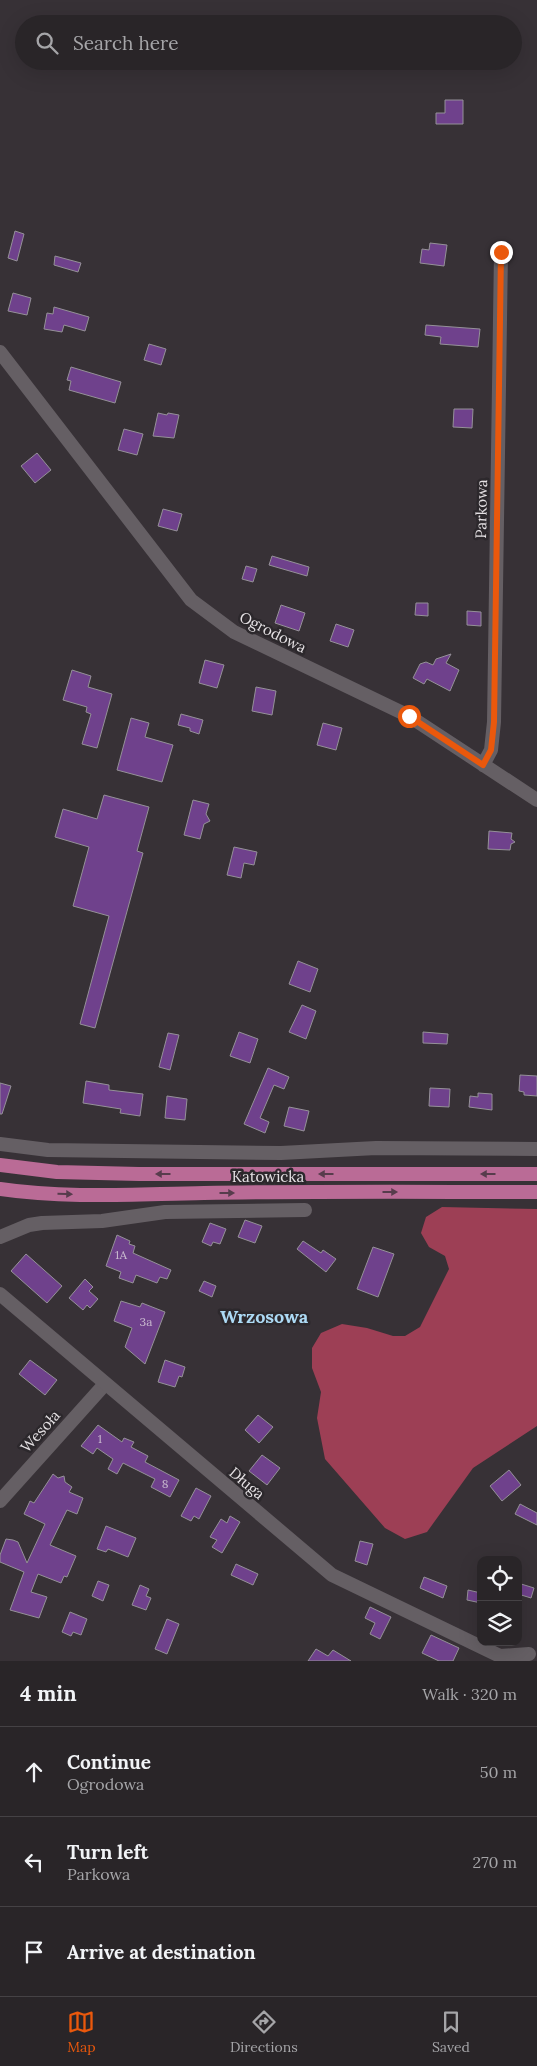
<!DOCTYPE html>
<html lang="en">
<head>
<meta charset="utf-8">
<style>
	body { margin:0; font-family:Lora,serif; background:#312d30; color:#f1f3f6 }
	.controls { position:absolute; right:15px; bottom:15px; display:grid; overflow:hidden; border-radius:10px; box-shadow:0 5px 20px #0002 }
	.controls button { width:45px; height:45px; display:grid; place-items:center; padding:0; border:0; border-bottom:1px solid #454245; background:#292528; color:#f1f3f6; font:25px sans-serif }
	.stop { position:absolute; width:15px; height:15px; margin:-11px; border:4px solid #ea580c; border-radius:50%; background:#fff }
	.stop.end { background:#ea580c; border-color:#fff; box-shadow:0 1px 5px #0008 }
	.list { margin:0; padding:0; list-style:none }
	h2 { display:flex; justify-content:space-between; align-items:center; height:65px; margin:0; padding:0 20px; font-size:21px }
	h2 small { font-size:16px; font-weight:400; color:#a5a5a8 }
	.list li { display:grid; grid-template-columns:32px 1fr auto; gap:15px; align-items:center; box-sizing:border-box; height:90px; padding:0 20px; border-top:1px solid #454245 }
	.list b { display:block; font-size:19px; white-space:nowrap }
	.list p { margin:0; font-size:16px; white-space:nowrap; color:#a5a5a8 }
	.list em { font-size:16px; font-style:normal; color:#a5a5a8 }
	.icon { flex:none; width:28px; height:28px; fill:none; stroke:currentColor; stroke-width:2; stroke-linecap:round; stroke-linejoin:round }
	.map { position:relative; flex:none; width:537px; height:1661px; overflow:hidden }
	.search { position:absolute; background:#292528; box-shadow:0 5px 20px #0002; left:15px; right:15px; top:15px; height:55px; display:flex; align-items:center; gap:12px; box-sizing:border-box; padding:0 18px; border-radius:28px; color:#a5a5a8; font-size:19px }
	.sheet { height:335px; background:#292528 }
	nav { display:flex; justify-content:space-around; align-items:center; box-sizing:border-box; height:70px; border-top:1px solid #454245; background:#292528; font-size:14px; color:#a5a5a8 }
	nav a { display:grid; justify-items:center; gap:2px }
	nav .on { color:#ea580c }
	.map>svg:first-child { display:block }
	.forest { fill:#9d3f55 }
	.building { fill:#6f418c; stroke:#959198 }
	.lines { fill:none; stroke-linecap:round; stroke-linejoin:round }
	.minor { stroke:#655f64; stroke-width:14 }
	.tertiary { stroke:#655f64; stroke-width:14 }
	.primary { stroke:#ba6b96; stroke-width:14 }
	.oneway { fill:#573c4c }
	.route { stroke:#ea580c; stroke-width:6 }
	.labels { text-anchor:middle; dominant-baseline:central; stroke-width:5; stroke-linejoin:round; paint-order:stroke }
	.number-label { font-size:12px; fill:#c8b9ce }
	.street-label { font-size:15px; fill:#e5e1e4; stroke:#2c282c }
	.quarter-label { font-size:18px; font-weight:bold; fill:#addaf5; stroke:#2c282c }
</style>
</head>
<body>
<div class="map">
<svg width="537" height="1661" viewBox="0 0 537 1661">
	<rect width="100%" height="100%" fill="#373136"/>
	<!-- forest -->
	<path class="forest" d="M442,1207L537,1209V1426L473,1468L427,1532L405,1539L385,1528L325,1459L317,1418L321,1392L312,1368V1348L321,1333L342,1324L367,1328L393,1336H405L420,1327L449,1269L445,1256L429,1247L421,1233L426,1217Z"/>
	<!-- building -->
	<path class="building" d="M445,100H463V124H436V113H445Z
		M15,231L24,234L17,261L8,258Z
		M430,243L447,245L444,266L420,263L422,249L429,250Z
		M55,256L81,263L78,272L54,265Z
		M13,293L31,298L27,315L8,311Z
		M54,307L89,317L85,331L64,325L62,332L44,329L47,313L53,314Z
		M426,325L480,329L478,347L440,344L441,337L425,335Z
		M149,344L166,349L161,365L144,360Z
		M71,367L121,382L115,403L69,390L71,381L67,380Z
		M454,409H473L472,428L453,427Z
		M158,413L167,415L168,413L179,415L174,438L153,436Z
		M124,429L143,434L137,455L118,450Z
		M37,453L51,470L35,483L21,466Z
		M163,509L182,514L177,531L158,526Z
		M272,556L309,567L307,576L269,565Z
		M246,566L257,569L253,582L242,579Z
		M416,603H428V616L415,615Z
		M281,605L305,613L299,631L275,623Z
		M467,611L481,612V626L467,625Z
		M336,624L354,630L348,647L330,641Z
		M451,654L446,663L459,670L450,691L427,679L424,684L413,678L420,664L426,662L433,665L436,659Z
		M205,660L224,665L217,688L199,683Z
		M72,670L91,676L88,687L112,694L97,748L82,744L91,714L86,712L87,707L63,700Z
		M256,687L276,691L272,715L252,711Z
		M181,714L203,720L199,734L190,731V728L178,725Z
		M131,718L149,723L145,737L173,745L162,782L117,770Z
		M323,723L342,728L336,750L317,745Z
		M104,795L149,807L137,851L143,853L95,1028L80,1024L109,916L73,906L89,847L55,837L63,809L97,819Z
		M193,800L209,804L206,814L210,821L204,824L200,839L184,835Z
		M489,831L512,833L511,839L515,842L511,844L510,850L488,849Z
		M234,847L257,852L254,865L244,863L241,878L227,875Z
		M298,961L318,969L310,992L289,984Z
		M302,1005L316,1011L306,1039L289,1032Z
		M239,1032L258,1039L250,1063L230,1056Z
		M423,1032L448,1034L447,1044L423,1043Z
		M168,1033L179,1035L170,1070L159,1067Z
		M268,1068L289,1077L284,1089L274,1085L260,1118L269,1122L265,1133L244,1124Z
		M520,1075L537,1076V1096L524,1095V1092L519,1091Z
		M86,1081L109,1085V1090L143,1094L140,1116L120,1113L121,1109L83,1103Z
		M0,1083L11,1086L2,1114H0Z
		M430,1088L450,1089L449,1107L429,1106Z
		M478,1093L492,1094V1110L469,1107L470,1096L478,1097Z
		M167,1096L187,1099L185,1120L165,1118Z
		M289,1107L309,1111L304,1131L284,1126Z
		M245,1220L262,1226L255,1243L238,1237Z
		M210,1223L226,1229L220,1244L213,1242L211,1246L202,1242Z
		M117,1235L130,1241L129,1244L135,1246L133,1253L171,1270L167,1279L160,1277L157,1283L136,1275L133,1283L119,1278L121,1272L106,1266Z
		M303,1241L321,1253L323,1250L336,1259L326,1272L297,1249Z
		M373,1247L394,1254L378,1297L357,1289Z
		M26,1254L62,1286L47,1303L11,1271Z
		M85,1279L93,1287L89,1291L98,1299L90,1308L87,1305L83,1310L69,1298Z
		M204,1281L216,1286L212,1297L199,1291Z
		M121,1301L140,1307L142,1303L165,1312L145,1364L125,1347L132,1328L114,1321Z
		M30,1360L57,1380L45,1395L19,1374Z
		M165,1360L185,1367L182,1377L179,1376L175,1387L158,1382Z
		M258,1415L273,1427L259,1443L245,1430Z
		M98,1425L122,1442L124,1438L134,1442L131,1447L148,1456L145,1462L179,1480L170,1497L151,1487L155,1479L123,1463L117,1474L108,1469L113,1459L97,1448L93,1454L81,1446Z
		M262,1455L280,1468L267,1485L249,1471Z
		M509,1470L521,1485L502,1501L490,1486Z
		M53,1474L58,1478L64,1476L65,1482L72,1487L69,1492L83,1498L77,1514L67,1510L50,1545L76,1556L67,1577L64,1576L61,1583L38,1574L31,1592L47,1597L39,1618L10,1610L24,1572L0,1562V1555L6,1539L13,1540L18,1542L27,1563L45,1524L24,1514L30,1501L34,1503Z
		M196,1488L211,1496L199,1519L194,1516L191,1521L181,1516Z
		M520,1504L537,1513V1525L515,1514Z
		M230,1516L240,1522L222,1553L212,1547L217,1540L210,1537L221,1519L227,1523Z
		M106,1526L136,1538L128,1557L108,1549L106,1552L97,1549Z
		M360,1541L373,1544L367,1565L355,1561Z
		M236,1564L258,1574L253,1585L231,1575Z
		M424,1577L447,1586L443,1598L420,1588Z
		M98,1581L109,1585L103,1601L92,1596Z
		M518,1583L534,1588L531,1598L518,1594Z
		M140,1585L149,1589L146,1596L151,1598L146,1610L132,1605Z
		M468,1590L481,1593V1603L467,1600Z
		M370,1607L391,1617L380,1639L370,1634L375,1623L365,1618Z
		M70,1612L87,1619L81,1635L73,1632L71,1636L62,1632Z
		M167,1619L179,1624L167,1654L155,1649Z
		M431,1635L459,1648L453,1661H439L422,1653Z
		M316,1649L328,1656L333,1650L351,1661H308Z"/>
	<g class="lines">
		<!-- minor -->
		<path class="minor" d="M0,352L191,600L234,632L409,716L537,800
			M483,765L491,750L494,722L501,252
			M0,1144L48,1150L281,1153L376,1148L537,1149
			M0,1237L29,1225L42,1223L102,1221L165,1212L305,1210
			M0,1501L105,1384"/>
		<!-- tertiary -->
		<path class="tertiary" d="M0,1294L332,1575L500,1656L507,1661
			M500,1656L529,1654"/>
		<!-- primary -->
		<path class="primary" d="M0,1165L57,1172L139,1174H537
			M0,1189C67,1199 136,1194 204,1193C315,1191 426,1192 537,1192"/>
	</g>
	<!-- one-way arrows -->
	<defs><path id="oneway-solid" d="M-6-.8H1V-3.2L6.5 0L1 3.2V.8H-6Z" transform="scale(1.25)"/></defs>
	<g class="oneway">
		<use href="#oneway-solid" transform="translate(163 1174) rotate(180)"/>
		<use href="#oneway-solid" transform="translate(326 1174) rotate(180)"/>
		<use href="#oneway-solid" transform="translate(488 1174) rotate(-180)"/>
		<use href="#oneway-solid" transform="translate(390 1192)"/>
		<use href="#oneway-solid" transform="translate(227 1193)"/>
		<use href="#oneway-solid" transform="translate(65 1194) rotate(1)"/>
	</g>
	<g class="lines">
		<!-- route -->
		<path class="route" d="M409,716L483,765L491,750L494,722L501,252"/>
	</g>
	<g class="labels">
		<!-- number labels -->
		<g class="number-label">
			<text x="121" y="1254">1A</text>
			<text x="146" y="1321">3a</text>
			<text x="100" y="1438">1</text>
			<text x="165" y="1483">8</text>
		</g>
		<!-- street labels -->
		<g class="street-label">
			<text transform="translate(481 509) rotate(-89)">Parkowa</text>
			<text transform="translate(273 632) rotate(27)">Ogrodowa</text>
			<text x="268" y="1176">Katowicka</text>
			<text transform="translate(40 1431) rotate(-48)">Wesoła</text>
			<text transform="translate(247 1483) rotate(40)">Długa</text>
		</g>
		<!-- quarter labels -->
		<g class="quarter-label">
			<text x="264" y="1316">Wrzosowa</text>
		</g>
	</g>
</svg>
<div class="controls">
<button><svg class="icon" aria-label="locate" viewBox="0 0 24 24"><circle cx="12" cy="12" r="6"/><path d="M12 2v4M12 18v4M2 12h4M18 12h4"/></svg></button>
<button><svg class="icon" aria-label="layers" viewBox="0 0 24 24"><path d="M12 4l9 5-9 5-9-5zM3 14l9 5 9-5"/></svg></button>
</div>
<div class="stop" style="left:409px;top:716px"></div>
<div class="stop end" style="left:501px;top:252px"></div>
<div class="search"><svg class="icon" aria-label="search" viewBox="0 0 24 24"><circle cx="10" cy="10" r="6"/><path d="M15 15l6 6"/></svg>Search here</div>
</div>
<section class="sheet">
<h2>4 min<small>Walk · 320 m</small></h2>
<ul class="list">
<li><svg class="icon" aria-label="ahead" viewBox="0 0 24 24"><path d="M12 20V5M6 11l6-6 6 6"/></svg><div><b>Continue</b><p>Ogrodowa</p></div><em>50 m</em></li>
<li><svg class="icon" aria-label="left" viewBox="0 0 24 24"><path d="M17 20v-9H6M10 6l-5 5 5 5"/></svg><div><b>Turn left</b><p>Parkowa</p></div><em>270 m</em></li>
<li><svg class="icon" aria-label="arrive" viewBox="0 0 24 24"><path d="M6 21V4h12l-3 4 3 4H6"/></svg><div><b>Arrive at destination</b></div></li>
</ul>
</section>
<nav>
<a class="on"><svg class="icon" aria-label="map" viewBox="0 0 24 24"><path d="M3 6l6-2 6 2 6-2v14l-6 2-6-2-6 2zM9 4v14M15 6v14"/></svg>Map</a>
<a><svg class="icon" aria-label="directions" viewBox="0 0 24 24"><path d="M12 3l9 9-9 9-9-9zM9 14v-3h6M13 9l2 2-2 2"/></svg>Directions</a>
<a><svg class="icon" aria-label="saved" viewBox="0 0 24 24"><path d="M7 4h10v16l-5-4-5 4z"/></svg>Saved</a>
</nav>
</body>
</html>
